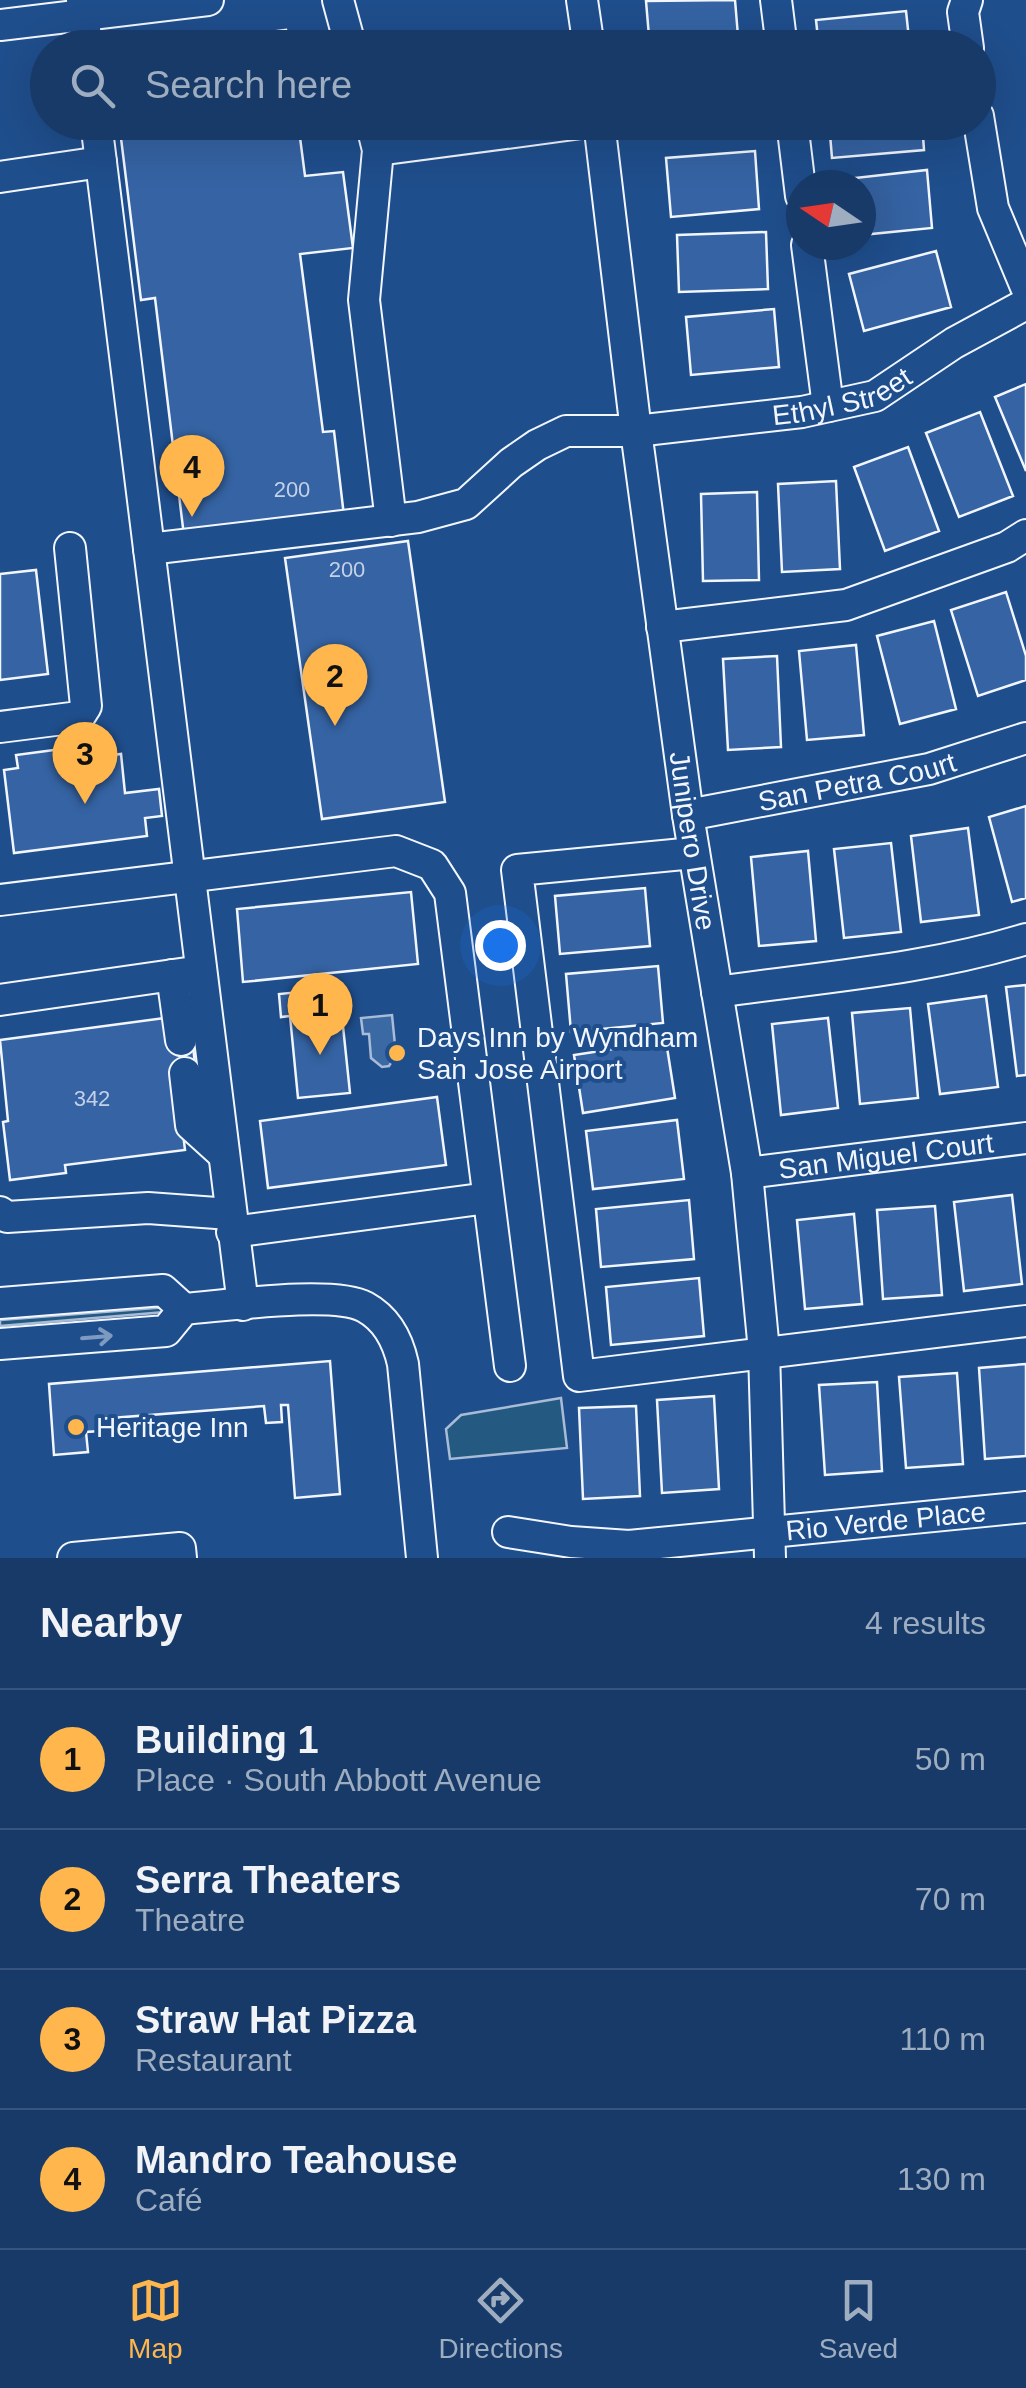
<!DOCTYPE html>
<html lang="en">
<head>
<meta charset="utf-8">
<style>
	body { margin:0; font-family:Helvetica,sans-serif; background:#244571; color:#f1f3f6 }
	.compass { position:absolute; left:786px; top:170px; width:90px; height:90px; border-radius:50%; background:#173a69; box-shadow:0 10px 40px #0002; rotate:283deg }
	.you { position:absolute; left:500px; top:945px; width:35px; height:35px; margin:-25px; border:8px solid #fff; border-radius:50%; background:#1a73e8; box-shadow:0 0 0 15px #1a73e833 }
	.badge { display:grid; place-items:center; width:65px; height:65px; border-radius:50%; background:#ffb74d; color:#111; font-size:32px; font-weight:700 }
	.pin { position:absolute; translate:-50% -82px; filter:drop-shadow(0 2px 5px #0008) }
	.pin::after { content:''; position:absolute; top:52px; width:35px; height:30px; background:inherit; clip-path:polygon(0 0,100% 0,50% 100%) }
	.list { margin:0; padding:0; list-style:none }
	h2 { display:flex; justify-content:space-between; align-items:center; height:130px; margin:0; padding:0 40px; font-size:42px }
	h2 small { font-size:32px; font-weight:400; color:#9eadc0 }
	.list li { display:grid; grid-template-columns:65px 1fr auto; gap:30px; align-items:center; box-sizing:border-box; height:140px; padding:0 40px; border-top:2px solid #36547d }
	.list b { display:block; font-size:38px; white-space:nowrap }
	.list p { margin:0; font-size:32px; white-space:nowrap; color:#9eadc0 }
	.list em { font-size:32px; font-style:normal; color:#9eadc0 }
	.icon { flex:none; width:55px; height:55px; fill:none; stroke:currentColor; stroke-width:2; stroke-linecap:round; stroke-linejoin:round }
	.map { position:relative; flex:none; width:1026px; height:1558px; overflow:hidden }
	.search { position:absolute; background:#173a69; box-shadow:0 10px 40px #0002; left:30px; right:30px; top:30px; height:110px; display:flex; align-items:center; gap:25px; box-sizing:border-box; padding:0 35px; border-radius:55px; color:#9eadc0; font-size:38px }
	.sheet { height:690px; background:#173a69 }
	nav { display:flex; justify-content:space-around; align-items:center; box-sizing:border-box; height:140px; border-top:2px solid #36547d; background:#173a69; font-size:28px; color:#9eadc0 }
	nav a { display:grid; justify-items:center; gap:5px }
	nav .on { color:#ffb74d }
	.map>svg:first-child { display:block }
	.green { fill:#245a82; stroke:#a8bbd7; stroke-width:2.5 }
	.water { fill:#3b69a3; stroke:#a8bbd7; stroke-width:2.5 }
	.building { fill:#3563a3; stroke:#f2f6ff; stroke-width:2.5 }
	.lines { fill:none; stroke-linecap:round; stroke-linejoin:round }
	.minor-casing { stroke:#f2f6ff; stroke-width:34 }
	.minor { stroke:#1f4e8c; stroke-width:30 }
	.oneway { stroke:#7e9ac0 }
	.poi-dot { fill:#ffb74d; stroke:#1f4e8c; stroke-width:4 }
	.labels { text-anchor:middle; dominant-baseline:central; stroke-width:8; stroke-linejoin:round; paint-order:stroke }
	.number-label { font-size:22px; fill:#c3d1e8 }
	.street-label { font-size:28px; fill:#f2f6ff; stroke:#1f4e8c }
	.poi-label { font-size:28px; fill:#f2f6ff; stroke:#1f4e8c; text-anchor:start }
</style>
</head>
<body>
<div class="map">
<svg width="1026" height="1558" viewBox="0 0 1026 1558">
	<rect width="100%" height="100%" fill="#1f4e8c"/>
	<!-- green -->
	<path class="green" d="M168,1307L165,1312L0,1326V1320Z
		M561,1398L567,1448L450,1459L446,1429L461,1415Z"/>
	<!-- water -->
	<path class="water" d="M392,1015L396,1055L389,1066L382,1067L371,1058L369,1034H363L361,1018Z"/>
	<!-- building -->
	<path class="building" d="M735,0L739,48H650L646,1Z
		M906,11L910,48H819L816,20Z
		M286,30L289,48H144Z
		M119,122H298L305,176L343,172L353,248L300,254L323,432L334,431L344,516L184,536L155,298L141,300Z
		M658,122H748L749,130L660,137Z
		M829,122H922L924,150L832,158Z
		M755,151L759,209L671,217L666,158Z
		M927,170L932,228L861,235V185H838L837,180Z
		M766,232L768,289L679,292L677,235Z
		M936,251L951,307L864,331L849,274Z
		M774,309L779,367L691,375L686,317Z
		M1026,384V471L995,397Z
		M980,412L1013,496L959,517L926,433Z
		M908,447L939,531L885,551L854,467Z
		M836,481L840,569L782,572L778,484Z
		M757,492L759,580L703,581L701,494Z
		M408,541L445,802L322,819L285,558Z
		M36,570L48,674L0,680V574Z
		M1006,592L1026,656V680L978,696L951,610Z
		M934,621L956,709L900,724L877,636Z
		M856,645L864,735L807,740L799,651Z
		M777,656L781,747L728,750L723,659Z
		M77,747L79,759L121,754L125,793L159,789L162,816L145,818L147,836L14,853L4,770L18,768L16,755Z
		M1026,806V898L1012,902L989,817Z
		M968,828L979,915L921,922L911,836Z
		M891,843L901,932L844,938L834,849Z
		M808,851L816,941L759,946L751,857Z
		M645,888L650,946L560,954L555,896Z
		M411,892L418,964L243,982L237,909Z
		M658,966L663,1023L571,1032L566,974Z
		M1026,985V1075L1017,1076L1006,987Z
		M339,988L350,1093L298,1098L290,1016L281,1017L279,994Z
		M986,996L998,1087L940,1094L928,1004Z
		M910,1008L918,1098L860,1104L852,1013Z
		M172,1017L192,1038L196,1072L176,1074L185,1150L65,1165L66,1173L10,1180L3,1122L8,1121L0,1040Z
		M828,1018L838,1108L781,1115L772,1024Z
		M666,1041L675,1098L583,1113L574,1055Z
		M437,1097L446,1165L268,1188L260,1121Z
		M677,1120L684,1179L593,1189L586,1131Z
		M1012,1195L1022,1284L964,1291L954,1202Z
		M689,1200L694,1259L601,1267L596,1209Z
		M935,1206L942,1295L883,1299L877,1210Z
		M854,1214L862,1304L805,1309L797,1220Z
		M699,1278L704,1336L611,1345L606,1287Z
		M330,1361L340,1494L295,1498L288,1405H281L282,1422L266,1423L264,1406L99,1419L100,1431L86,1432L88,1452L54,1455L49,1384Z
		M1026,1364V1456L985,1459L979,1368Z
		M957,1373L963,1464L906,1468L899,1377Z
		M877,1382L882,1471L825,1475L819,1385Z
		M714,1396L719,1489L662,1493L657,1400Z
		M636,1406L640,1496L583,1499L579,1408Z"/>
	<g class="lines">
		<defs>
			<g id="minor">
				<path d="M82,0L87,48"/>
				<path d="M338,0L351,48"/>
				<path d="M582,0L589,48"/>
				<path d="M776,0L782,48"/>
				<path d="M967,0L963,12L968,48"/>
				<path d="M0,25L208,0"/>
				<path d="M978,116L993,208L1026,287"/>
				<path d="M96,122L243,1305"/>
				<path d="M371,122L378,150L364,300L391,521"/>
				<path id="s1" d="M599,122L636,431L688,815L747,1173L764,1351L770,1558"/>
				<path d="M792,122L801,196"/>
				<path d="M378,150L589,122"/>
				<path d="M0,177L101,162"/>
				<path d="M807,245L828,406"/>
				<path id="s2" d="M149,549L418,517L466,504L511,463L537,445L566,431H636L802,412L875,396L954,343L1026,304"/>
				<path d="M662,627L846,605L1007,547L1026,535"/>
				<path d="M0,727L79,717L86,706L70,548"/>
				<path id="s3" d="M688,815L929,769L1026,738"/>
				<path d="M694,853L517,870L579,1376L1026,1321"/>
				<path d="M0,900L396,851L432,865L450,893L510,1366"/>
				<path d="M172,975L181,1040"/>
				<path d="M717,992C821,977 925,970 1026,939"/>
				<path d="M0,1000L201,971"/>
				<path d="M185,1073L191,1125L223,1154"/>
				<path id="s4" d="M747,1173L1026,1138"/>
				<path d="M0,1212L7,1217L148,1208L230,1214"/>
				<path d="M232,1232L488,1198"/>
				<path d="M0,1303L163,1290L184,1309"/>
				<path d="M0,1344L166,1331L184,1309C224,1306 333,1290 365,1307C387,1319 398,1341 403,1364L422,1558"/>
				<path id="s5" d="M508,1532L571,1542L629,1546L1026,1507"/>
				<path d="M73,1558L180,1548L181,1558"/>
			</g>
		</defs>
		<!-- minor casing -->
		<use href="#minor" class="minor-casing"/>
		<!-- minor -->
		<use href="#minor" class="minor"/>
	</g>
	<!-- one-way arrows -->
	<defs><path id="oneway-shaft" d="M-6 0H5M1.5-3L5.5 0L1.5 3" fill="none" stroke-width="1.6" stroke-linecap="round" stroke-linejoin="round" transform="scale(2.5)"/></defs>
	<use class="oneway" href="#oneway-shaft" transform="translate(97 1337) rotate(-5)"/>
	<!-- markers -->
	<g class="poi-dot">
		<circle cx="397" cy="1053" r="10"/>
		<circle cx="76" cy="1427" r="10"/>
	</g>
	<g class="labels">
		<!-- number labels -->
		<g class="number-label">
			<text x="292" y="489">200</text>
			<text x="347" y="569">200</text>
			<text x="92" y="1098">342</text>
		</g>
		<!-- street labels -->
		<g class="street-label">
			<text stroke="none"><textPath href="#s2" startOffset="725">Ethyl Street</textPath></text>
			<text stroke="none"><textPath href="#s3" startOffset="172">San Petra Court</textPath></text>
			<text stroke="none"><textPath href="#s1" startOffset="725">Junipero Drive</textPath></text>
			<text stroke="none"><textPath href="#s4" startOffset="140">San Miguel Court</textPath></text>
			<text stroke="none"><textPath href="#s5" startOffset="380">Rio Verde Place</textPath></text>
		</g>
		<!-- poi labels -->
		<g class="poi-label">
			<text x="417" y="1037">Days Inn by Wyndham<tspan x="417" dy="32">San Jose Airport</tspan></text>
			<text x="96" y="1427">Heritage Inn</text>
		</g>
	</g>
</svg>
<svg class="compass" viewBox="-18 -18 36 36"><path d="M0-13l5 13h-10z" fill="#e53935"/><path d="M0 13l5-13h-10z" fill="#9eadc0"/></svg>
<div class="you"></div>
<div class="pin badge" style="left:320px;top:1055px">1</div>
<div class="pin badge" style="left:335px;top:726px">2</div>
<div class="pin badge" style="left:85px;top:804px">3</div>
<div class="pin badge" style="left:192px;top:517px">4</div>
<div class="search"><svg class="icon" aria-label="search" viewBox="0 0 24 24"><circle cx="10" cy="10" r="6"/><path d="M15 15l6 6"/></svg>Search here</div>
</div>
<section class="sheet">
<h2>Nearby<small>4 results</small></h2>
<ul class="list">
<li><span class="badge">1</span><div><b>Building 1</b><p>Place · South Abbott Avenue</p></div><em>50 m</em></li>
<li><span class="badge">2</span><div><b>Serra Theaters</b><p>Theatre</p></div><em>70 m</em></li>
<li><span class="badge">3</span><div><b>Straw Hat Pizza</b><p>Restaurant</p></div><em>110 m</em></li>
<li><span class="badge">4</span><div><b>Mandro Teahouse</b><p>Café</p></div><em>130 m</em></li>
</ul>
</section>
<nav>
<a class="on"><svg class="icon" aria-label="map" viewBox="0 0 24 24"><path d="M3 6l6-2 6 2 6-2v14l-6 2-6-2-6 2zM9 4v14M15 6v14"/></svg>Map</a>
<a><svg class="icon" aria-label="directions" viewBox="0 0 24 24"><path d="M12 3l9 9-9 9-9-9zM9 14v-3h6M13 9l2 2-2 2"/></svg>Directions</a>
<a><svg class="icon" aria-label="saved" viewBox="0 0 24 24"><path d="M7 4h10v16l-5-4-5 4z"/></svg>Saved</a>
</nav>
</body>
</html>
